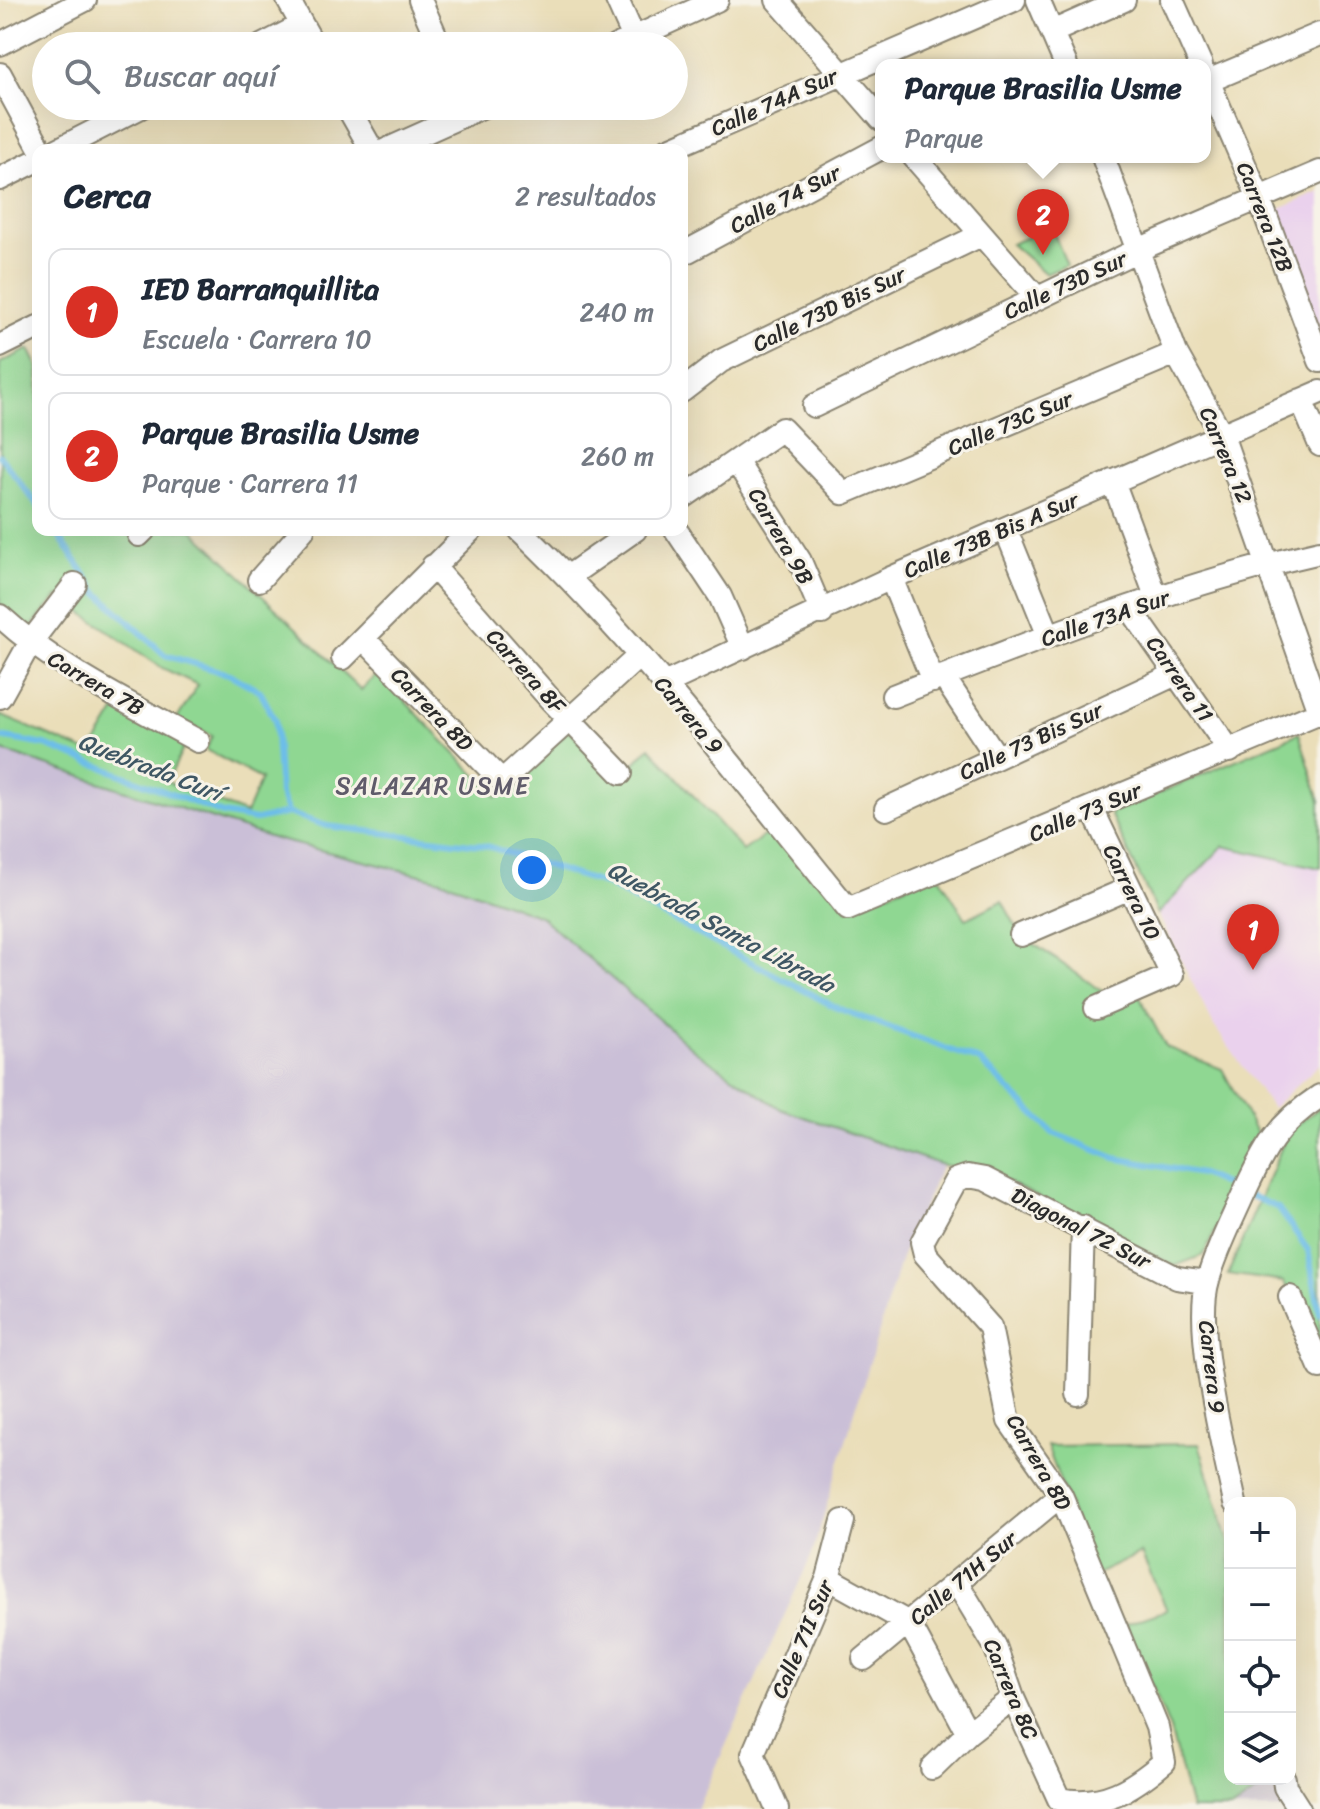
<!DOCTYPE html>
<html lang="es">
<head>
<meta charset="utf-8">
<style>
	body { margin:0; font-family:Sriracha,sans-serif; background:#f2f2f3; color:#1f2937 }
	.controls { position:absolute; right:24px; bottom:24px; display:grid; overflow:hidden; border-radius:16px; box-shadow:0 8px 32px #0002 }
	.controls button { width:72px; height:72px; display:grid; place-items:center; padding:0; border:0; border-bottom:2px solid #e0e1e3; background:#fff; color:#1f2937; font:40px sans-serif }
	.you { position:absolute; left:532px; top:870px; width:28px; height:28px; margin:-20px; border:6px solid #fff; border-radius:50%; background:#1a73e8; box-shadow:0 0 0 12px #1a73e833 }
	.badge { display:grid; place-items:center; width:52px; height:52px; border-radius:50%; background:#d93025; color:#fff; font-size:26px; font-weight:700 }
	.pin { position:absolute; translate:-50% -66px; filter:drop-shadow(0 2px 4px #0008) }
	.pin::after { content:''; position:absolute; top:42px; width:28px; height:24px; background:inherit; clip-path:polygon(0 0,100% 0,50% 100%) }
	.popup { position:absolute; left:875px; top:59px; width:336px; height:104px; box-sizing:border-box; display:grid; place-content:center; border-radius:16px; background:#fff; filter:drop-shadow(0 2px 6px #0005); font-size:26px; white-space:nowrap; color:#747a83 }
	.popup b { font-size:30px; color:#1f2937 }
	.popup::after { content:''; position:absolute; left:50%; top:100%; margin-left:-16px; border:16px solid transparent; border-top-color:#fff }
	.list { margin:0; padding:0; list-style:none }
	h2 { display:flex; justify-content:space-between; align-items:center; height:104px; margin:0; padding:0 32px; font-size:34px }
	h2 small { font-size:26px; font-weight:400; color:#747a83 }
	.list li { display:grid; grid-template-columns:52px 1fr auto; gap:24px; align-items:center; box-sizing:border-box; height:128px; margin:0 16px 16px; padding:0 16px; border:2px solid #e0e1e3; border-radius:16px }
	.list b { display:block; font-size:30px; white-space:nowrap }
	.list p { margin:0; font-size:26px; white-space:nowrap; color:#747a83 }
	.list em { font-size:26px; font-style:normal; color:#747a83 }
	.icon { flex:none; width:44px; height:44px; fill:none; stroke:currentColor; stroke-width:2; stroke-linecap:round; stroke-linejoin:round }
	.map { position:relative; flex:none; width:1320px; height:1809px; overflow:hidden }
	.search { position:absolute; background:#fff; box-shadow:0 8px 32px #0002; left:32px; top:32px; width:656px; height:88px; display:flex; align-items:center; gap:20px; box-sizing:border-box; padding:0 28px; border-radius:44px; color:#747a83; font-size:30px }
	.panel { position:absolute; background:#fff; box-shadow:0 8px 32px #0002; left:32px; top:144px; width:656px; height:392px; border-radius:16px }
	.map>svg:first-child { display:block }
	.built { fill:#ead1ed }
	.industrial { fill:#cabfd7 }
	.green { fill:#8fd792; stroke:#5d815e; stroke-width:2 }
	.lines { fill:none; stroke-linecap:round; stroke-linejoin:round }
	.stream { stroke:#6dbee8; stroke-width:6 }
	.minor-casing { stroke:#8a8472; stroke-width:26 }
	.minor { stroke:#fff; stroke-width:22 }
	.labels { text-anchor:middle; dominant-baseline:central; stroke-width:6; stroke-linejoin:round; paint-order:stroke }
	.street-label { font-size:22px; fill:#2b2b2b; stroke:#f7f3e8 }
	.water-label { font-size:24px; font-style:italic; fill:#3f5764; stroke:#f7f3e8 }
	.neighbourhood-label { font-size:24px; letter-spacing:2px; fill:#5f5b6a; stroke:#f7f3e8 }
</style>
</head>
<body>
<div class="map">
<svg width="1320" height="1809" viewBox="0 0 1320 1809">
	<rect width="100%" height="100%" fill="#f7f3e8"/>
	<filter id="ink" filterUnits="userSpaceOnUse"><feTurbulence type="fractalNoise" baseFrequency=".0125" numOctaves="2"/><feDisplacementMap in="SourceGraphic" scale="16" xChannelSelector="R" yChannelSelector="G"/><feConvolveMatrix kernelMatrix="1 2 1 2 8 2 1 2 1" color-interpolation-filters="sRGB"/></filter>
	<filter id="wash" filterUnits="userSpaceOnUse"><feTurbulence type="fractalNoise" baseFrequency=".006" numOctaves="4" result="noise"/><feDisplacementMap in="SourceGraphic" scale="32" xChannelSelector="R" yChannelSelector="G"/><feGaussianBlur stdDeviation="1.8" result="paint"/><feColorMatrix in="noise" values="0 0 0 0 0 0 0 0 0 0 0 0 0 0 0 0 0 1.4 0 .05"/><feComposite in="paint" operator="in"/></filter>
	<g filter="url(#wash)">
		<rect width="100%" height="100%" fill="#eadeb9"/>
		<!-- built -->
		<path class="built" d="M1320,192V339L1268,214Z
			M1223,846L1320,868V1064L1272,1108L1214,1026L1158,914Z"/>
		<!-- industrial -->
		<path class="industrial" d="M0,750L275,839L441,880L540,916L694,1050L781,1109L942,1165L901,1258L812,1554L697,1809H0Z
			M1270,1783L1284,1809H1232Z"/>
		<!-- green -->
		<path class="green" d="M1051,227L1067,265L1046,274L1011,244Z
			M29,349L38,367V530H193L361,690L378,673L497,797L569,730L619,780L650,747L743,851L779,825L848,909L937,873L966,919L1002,901L1021,935L1115,1000L1136,990L1166,1047L1222,1069L1258,1136L1204,1255L1175,1266L986,1171L942,1165L781,1109L694,1050L540,916L441,880L275,839L0,750V715L90,753L118,707L186,743L167,782L246,814L261,779L206,750L212,736L177,719L198,685L162,668L58,596L29,629L0,605V363Z
			M1299,733L1320,801V868L1223,846L1158,914L1110,814Z
			M1320,1107V1359L1284,1282L1228,1274L1288,1132Z
			M1199,1444L1230,1546V1779H1271L1270,1783L1232,1809H1191L1170,1729L1126,1624L1167,1610L1141,1553L1095,1575L1047,1446Z"/>
		<g class="lines">
			<!-- stream -->
			<path class="stream" d="M0,456L38,506
				M55,530L96,591L165,655L229,674L260,691L275,720L280,794L288,813L327,826L487,846L607,885L837,1008L980,1061L1053,1133L1115,1158L1201,1174L1278,1208L1308,1250L1320,1314
				M0,737L45,745L223,814L256,820L288,813"/>
		</g>
	</g>
	<g filter="url(#ink)">
		<g class="lines">
			<defs>
				<path id="minor" d="M288,0L314,46
					M420,0L440,46
					M617,0L634,38
					M777,0L881,119
					M1038,0L1066,65
					M1172,0L1201,65
					M1052,32L1124,0
					M0,44L85,0
					M261,46L302,25
					M616,46L717,0
					M0,74L41,150
					M1205,74L1259,198L1320,361
					M1208,81L1320,34
					M347,106L372,150
					M57,150L143,106
					M386,150L484,106
					M667,150L1014,0
					M914,157L1037,298
					M1103,157L1176,353L1222,435L1320,714
					M0,179L38,160
					M688,251L881,148
					M0,346L38,327
					M682,391L721,361L981,235
					M1301,400L1320,445
					M814,406L1140,249L1320,172
					M736,461L800,561L822,613
					M1113,481L1157,599
					M682,498L782,429L843,493L1176,353
					M520,530C641,645 743,780 848,909L1320,712
					M676,530L720,596L743,648
					M1006,530L1049,636
					M139,535L144,530
					M433,566L550,699L621,773
					M569,576L635,530
					M891,578L933,681
					M259,580L303,530
					M1130,608L1230,751
					M0,616C58,669 129,703 198,741
					M363,638L502,781L638,657
					M343,658L471,530
					M943,676L996,756
					M664,684L891,578L1320,392
					M893,696C1032,641 1174,585 1320,552
					M0,697L30,643L75,584
					M886,809L1176,674
					M1092,809L1172,975L1096,1008
					M1021,935L1130,888
					M1290,1297L1320,1367
					M1078,1394L1083,1227
					M1235,1503C1224,1450 1193,1328 1208,1280C1216,1251 1231,1222 1243,1195C1264,1149 1277,1124 1320,1096
					M828,1578L909,1623L968,1733
					M957,1583L995,1646L1013,1698L1059,1799C1103,1808 1132,1789 1164,1762L1157,1727L1061,1495L1009,1421L990,1327L925,1254L922,1242L956,1180L968,1176L985,1179L1177,1278L1207,1282
					M864,1659L1061,1495
					M932,1768L968,1733L1013,1698
					M1284,1779L1285,1787L1299,1809
					M777,1809L753,1754L828,1578L843,1521"/>
			</defs>
			<!-- minor casing -->
			<use href="#minor" class="minor-casing"/>
			<!-- minor -->
			<use href="#minor" class="minor"/>
		</g>
	</g>
	<g class="labels">
		<!-- street labels -->
		<g class="street-label">
			<text transform="translate(774 102) rotate(-24)">Calle 74A Sur</text>
			<text transform="translate(785 199) rotate(-28)">Calle 74 Sur</text>
			<text transform="translate(1265 217) rotate(68)">Carrera 12B</text>
			<text transform="translate(1065 285) rotate(-25)">Calle 73D Sur</text>
			<text transform="translate(829 309) rotate(-26)">Calle 73D Bis Sur</text>
			<text transform="translate(1010 423) rotate(-23)">Calle 73C Sur</text>
			<text transform="translate(1226 455) rotate(67)">Carrera 12</text>
			<text transform="translate(991 535) rotate(-23)">Calle 73B Bis A Sur</text>
			<text transform="translate(781 536) rotate(60)">Carrera 9B</text>
			<text transform="translate(1105 618) rotate(-19)">Calle 73A Sur</text>
			<text transform="translate(526 671) rotate(48)">Carrera 8F</text>
			<text transform="translate(1180 679) rotate(55)">Carrera 11</text>
			<text transform="translate(96 683) rotate(30)">Carrera 7B</text>
			<text transform="translate(432 709) rotate(46)">Carrera 8D</text>
			<text transform="translate(689 715) rotate(50)">Carrera 9</text>
			<text transform="translate(1031 741) rotate(-25)">Calle 73 Bis Sur</text>
			<text transform="translate(1085 812) rotate(-23)">Calle 73 Sur</text>
			<text transform="translate(1132 892) rotate(64)">Carrera 10</text>
			<text transform="translate(1081 1228) rotate(27)">Diagonal 72 Sur</text>
			<text transform="translate(1212 1367) rotate(83)">Carrera 9</text>
			<text transform="translate(1039 1462) rotate(60)">Carrera 8D</text>
			<text transform="translate(963 1578) rotate(-40)">Calle 71H Sur</text>
			<text transform="translate(802 1639) rotate(-67)">Calle 71I Sur</text>
			<text transform="translate(1011 1689) rotate(67)">Carrera 8C</text>
		</g>
		<!-- water labels -->
		<g class="water-label">
			<text transform="translate(150 767) rotate(21)">Quebrada Curí</text>
			<text transform="translate(721 927) rotate(28)">Quebrada Santa Librada</text>
		</g>
		<!-- neighbourhood labels -->
		<g class="neighbourhood-label">
			<text x="433" y="786">SALAZAR USME</text>
		</g>
	</g>
</svg>
<div class="controls">
<button>+</button>
<button>−</button>
<button><svg class="icon" aria-label="locate" viewBox="0 0 24 24"><circle cx="12" cy="12" r="6"/><path d="M12 2v4M12 18v4M2 12h4M18 12h4"/></svg></button>
<button><svg class="icon" aria-label="layers" viewBox="0 0 24 24"><path d="M12 4l9 5-9 5-9-5zM3 14l9 5 9-5"/></svg></button>
</div>
<div class="you"></div>
<div class="pin badge" style="left:1253px;top:970px">1</div>
<div class="pin badge" style="left:1043px;top:255px">2</div>
<div class="popup"><b>Parque Brasilia Usme</b>Parque</div>
<div class="search"><svg class="icon" aria-label="search" viewBox="0 0 24 24"><circle cx="10" cy="10" r="6"/><path d="M15 15l6 6"/></svg>Buscar aquí</div>
<section class="panel">
<h2>Cerca<small>2 resultados</small></h2>
<ul class="list">
<li><span class="badge">1</span><div><b>IED Barranquillita</b><p>Escuela · Carrera 10</p></div><em>240 m</em></li>
<li><span class="badge">2</span><div><b>Parque Brasilia Usme</b><p>Parque · Carrera 11</p></div><em>260 m</em></li>
</ul>
</section>
</div>
</body>
</html>
